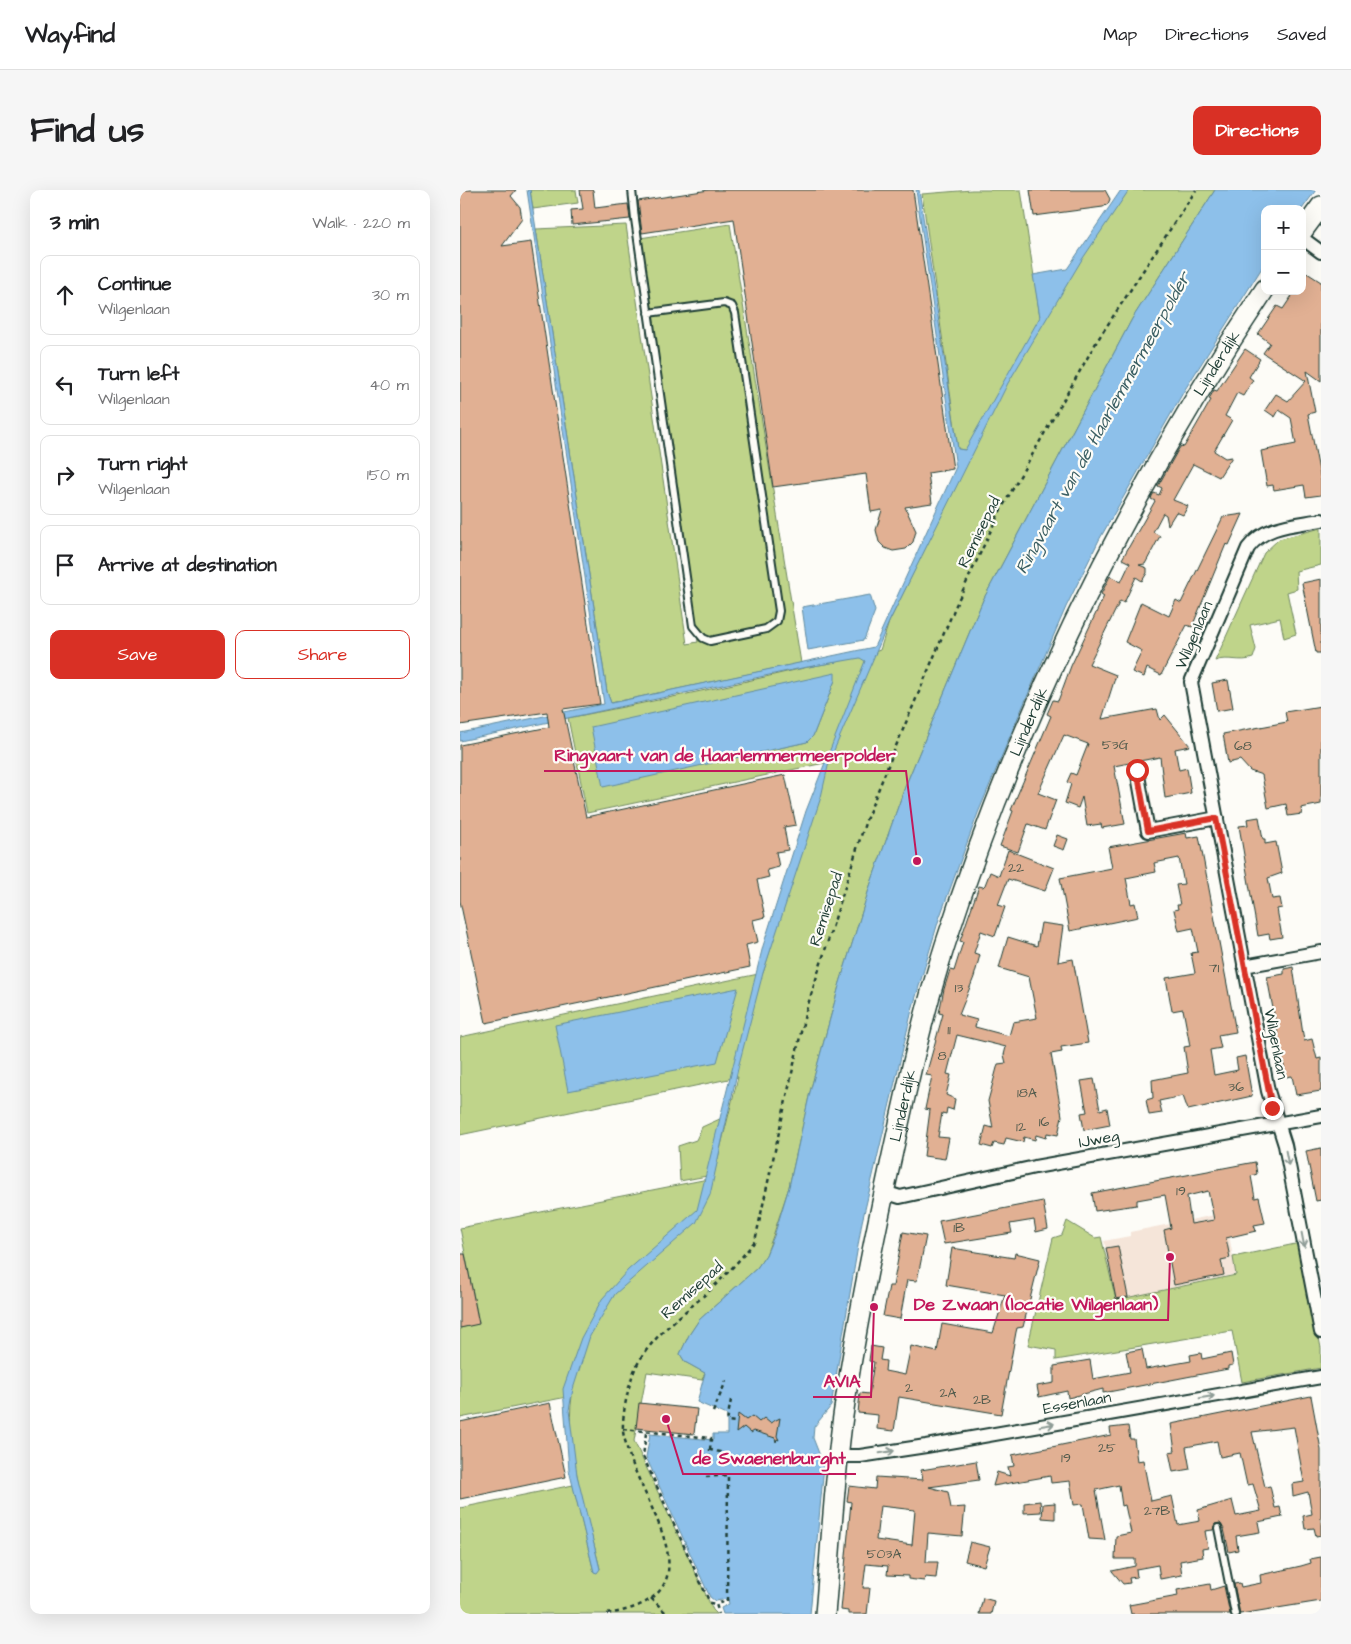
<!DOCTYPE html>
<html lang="en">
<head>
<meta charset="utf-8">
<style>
	body { margin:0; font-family:"Architects Daughter",sans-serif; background:#f6f6f6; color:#202124 }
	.controls { position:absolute; right:15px; top:15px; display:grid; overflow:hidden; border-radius:10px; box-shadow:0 5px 20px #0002 }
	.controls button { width:45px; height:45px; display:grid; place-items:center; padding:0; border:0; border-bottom:1px solid #e0e0e0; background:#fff; color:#202124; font:25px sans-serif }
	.stop { position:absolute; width:15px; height:15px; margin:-11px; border:4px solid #d93025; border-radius:50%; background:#fff }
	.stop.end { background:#d93025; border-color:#fff; box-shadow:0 1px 5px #0008 }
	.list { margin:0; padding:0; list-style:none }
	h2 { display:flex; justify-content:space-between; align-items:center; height:65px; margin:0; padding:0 20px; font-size:21px }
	h2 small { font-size:16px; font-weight:400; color:#757577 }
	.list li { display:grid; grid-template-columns:32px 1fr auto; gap:15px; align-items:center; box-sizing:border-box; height:80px; margin:0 10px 10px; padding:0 10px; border:1px solid #e0e0e0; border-radius:10px }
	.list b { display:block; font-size:19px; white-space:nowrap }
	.list p { margin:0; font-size:16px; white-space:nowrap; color:#757577 }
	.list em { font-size:16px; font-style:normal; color:#757577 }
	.actions { display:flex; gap:10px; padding:15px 20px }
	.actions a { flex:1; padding:11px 0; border:1px solid #d93025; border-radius:10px; text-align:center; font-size:18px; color:#d93025 }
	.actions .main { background:#d93025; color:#fff }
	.icon { flex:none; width:28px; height:28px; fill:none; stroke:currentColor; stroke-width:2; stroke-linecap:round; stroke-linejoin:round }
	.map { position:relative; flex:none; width:861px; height:1424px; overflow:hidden; border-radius:10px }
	header { display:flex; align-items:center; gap:30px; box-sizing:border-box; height:70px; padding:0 25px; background:#fff; border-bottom:1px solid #e0e0e0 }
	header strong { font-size:24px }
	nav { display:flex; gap:28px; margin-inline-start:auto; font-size:18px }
	.intro { display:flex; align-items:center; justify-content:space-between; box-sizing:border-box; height:120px; padding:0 30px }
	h1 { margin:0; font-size:35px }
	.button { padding:12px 22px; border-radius:10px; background:#d93025; color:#fff; font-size:18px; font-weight:700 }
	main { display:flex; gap:30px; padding:0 30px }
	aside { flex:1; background:#fff; border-radius:10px; box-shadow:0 5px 20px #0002 }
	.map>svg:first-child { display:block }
	.built { fill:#f5e5d9 }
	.green { fill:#bfd48a; stroke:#6f885f; fill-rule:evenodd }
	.water { fill:#8dc0ea; stroke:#618ca1 }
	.building { fill:#e1b093; stroke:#1f3d34; fill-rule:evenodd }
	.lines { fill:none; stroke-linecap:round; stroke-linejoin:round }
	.lane-casing { stroke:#1f3d34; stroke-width:10 }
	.street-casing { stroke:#1f3d34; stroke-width:16 }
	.secondary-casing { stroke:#1f3d34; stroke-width:22 }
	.path { stroke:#1f3d34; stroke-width:2.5; stroke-dasharray:4 4; stroke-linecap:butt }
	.lane { stroke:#fdfcf7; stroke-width:6 }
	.street { stroke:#fdfcf7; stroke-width:12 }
	.secondary { stroke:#fdfcf7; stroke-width:19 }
	.oneway { stroke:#8e9c96 }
	.route { stroke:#d93025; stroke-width:6 }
	.labels { text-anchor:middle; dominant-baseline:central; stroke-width:4.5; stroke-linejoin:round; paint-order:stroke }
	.number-label { font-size:14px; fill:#505a4c }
	.street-label { font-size:16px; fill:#1f3d34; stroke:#fdfcf7 }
	.water-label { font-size:18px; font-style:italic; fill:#3a5e62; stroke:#fdfcf7 }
	.leader { fill:none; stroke:#c2185b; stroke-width:2 }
	.callout-dot { fill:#c2185b; stroke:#fdfcf7; stroke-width:2 }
	.callout-label { font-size:18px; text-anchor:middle; font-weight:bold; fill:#c2185b; stroke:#fdfcf7; stroke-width:4.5; stroke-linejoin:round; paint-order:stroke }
</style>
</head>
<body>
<header>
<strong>Wayfind</strong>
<nav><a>Map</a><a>Directions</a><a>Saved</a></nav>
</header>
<div class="intro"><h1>Find us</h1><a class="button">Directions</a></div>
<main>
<aside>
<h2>3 min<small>Walk · 220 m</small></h2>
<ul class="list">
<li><svg class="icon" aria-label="ahead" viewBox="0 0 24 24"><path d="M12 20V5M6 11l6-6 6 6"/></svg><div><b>Continue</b><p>Wilgenlaan</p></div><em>30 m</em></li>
<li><svg class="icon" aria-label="left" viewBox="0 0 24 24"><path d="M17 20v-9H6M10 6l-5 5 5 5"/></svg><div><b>Turn left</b><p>Wilgenlaan</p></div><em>40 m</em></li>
<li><svg class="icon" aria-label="right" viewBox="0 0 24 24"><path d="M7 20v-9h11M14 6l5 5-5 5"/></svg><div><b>Turn right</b><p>Wilgenlaan</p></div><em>150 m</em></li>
<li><svg class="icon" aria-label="arrive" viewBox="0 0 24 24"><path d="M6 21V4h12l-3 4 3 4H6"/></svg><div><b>Arrive at destination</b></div></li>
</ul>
<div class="actions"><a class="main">Save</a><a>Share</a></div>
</aside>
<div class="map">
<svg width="861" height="1424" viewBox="0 0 861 1424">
	<rect width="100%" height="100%" fill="#fdfcf7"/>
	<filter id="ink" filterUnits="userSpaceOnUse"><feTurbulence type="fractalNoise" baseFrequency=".02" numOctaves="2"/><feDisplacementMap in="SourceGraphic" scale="10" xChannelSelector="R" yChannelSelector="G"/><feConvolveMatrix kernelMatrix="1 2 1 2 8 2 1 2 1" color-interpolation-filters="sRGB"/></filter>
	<g filter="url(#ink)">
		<!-- built -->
		<path class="built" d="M765,1023L776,1084L656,1110L644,1051L670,1046V1042Z"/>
		<!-- green -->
		<path class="green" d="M70,0H116L118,13L73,19Z
			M512,0H561L581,133L664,0H755L672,129L523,410L445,597L410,696L379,796L350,902L329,997L313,1046L306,1065L297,1078L239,1130L229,1145L220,1164L225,1172L245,1183L242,1190L187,1182L174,1251L253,1420L257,1424H0V1318L113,1295L134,1382L140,1379C128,1328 104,1258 112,1206L0,1228V1138L19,1133L0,1038L253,988L278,887L0,945V847L303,783L369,572L127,623L108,528C184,513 259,498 335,480C364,473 392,471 420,460L429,432L484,320L505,260L498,259L462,4ZM375,490L353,546L347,552L143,596Z
			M270,34L341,473L151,513L147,502L76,39L166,35L227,454L238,452L180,48Z
			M861,338V375L836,381L837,399L827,402L836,444L824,448L820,428L790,435L796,459L793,468C781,473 767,466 755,471L804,363L819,349Z
			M262,928L247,986L220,991L218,956L236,950L242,937Z
			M607,1031L635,1048L641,1047L656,1110L776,1085L773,1067L840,1053L861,1158V1178L782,1192L772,1141L596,1170V1160L568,1155L593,1048L602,1045Z"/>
		<!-- water -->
		<path class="water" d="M67,0H70L147,502L151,513L414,457L496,277L456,0H459L498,259L505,260L580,127L573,85L607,79L661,0H669L621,71L548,193L429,432L369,572L361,607L303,783L279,874L250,1005L236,1033L155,1104L130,1146L113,1199L109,1220L117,1285L140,1379L137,1383L134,1382L109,1280L103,1199L121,1148L142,1109L168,1080L237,1020L303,756L346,621L405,471L400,468L342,478L0,551V543L144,514Z
			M755,0H856L842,19H805V73L724,201L639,350L606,417L553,539L518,623L479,729L452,820L402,1032L371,1216L354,1237L353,1248L364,1276L350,1424H263L261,1418L269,1414L268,1409L255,1411L250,1407L186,1267L190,1244L253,1250V1244H267V1225L237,1212L245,1183L225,1172L220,1164L229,1145L239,1130L297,1078L306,1065L314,1046L329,997L350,902L379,796L410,696L445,597L523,410L672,129Z
			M410,405L415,421L404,450L348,460L342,417Z
			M375,483V490L353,546L347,552L143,597L131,537Z
			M278,798L257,872L108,901L95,835Z"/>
		<!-- building -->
		<path class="building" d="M0,0H56L51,6L60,17L62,29L42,56L71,52L140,514L103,519L126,627L325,585L336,635L324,637L328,660L316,662L319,677L307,680L309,687L297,690L305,727L293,730L298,752L286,755L290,777L26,833L0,711V555L89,537L87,522L0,535Z
			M120,0H133L135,18L168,14L170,29L112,35L111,20L123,19Z
			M249,0H453L493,279L468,283L472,313L445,317L456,341L453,352L446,359L433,361L425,358L419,352L416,340L422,320L411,322L406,284L313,297L274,29L182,43L178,11Z
			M570,0H645L650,9L648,14L643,17L574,26Z
			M847,83L861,92V191L847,181L855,222L848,224L861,291V305L846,307L844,295L814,300L813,295L807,296L801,261L836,254L831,228L819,220L815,227L805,220L816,204L828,211L846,191L803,163L810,153L798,144L817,116L823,119L835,101H842V91Z
			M785,159L800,169L789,187L793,190L783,206L777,203L765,226L772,230L754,261L765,268L772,267L759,287L733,274L713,310L728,316L723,325L716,322L708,335L706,325L703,323L693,342L700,346L685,374L679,375L687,378V383L682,391L676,387L664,413L660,411L629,474L656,485L642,529L697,519L700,530L705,525L730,556L715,559L719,580L727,578L731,603L705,608L700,567L654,576L665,634L642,638L641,634L627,636L622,607L618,618L605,613L611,594L607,592L611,583L616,585L628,554L604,545L578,603L596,610L585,640L568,634L558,662L540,656L553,621L551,620L591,526L587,524L593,510L598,511L611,476L644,406L641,404L650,386L661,392L670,373L662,369L695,311L691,309L692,306L694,303L699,305L702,298L698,296L718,260L721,256L724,257L751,210L749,209L754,200L757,201Z
			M783,324L769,355L766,354L732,437L727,435L701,485L687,478L684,487L672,482L682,461L665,452L681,412L709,426L716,410L721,413L763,327Z
			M861,389V463H856L842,393Z
			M768,490L773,518L757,521L752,493Z
			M861,516V614L841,618L842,624L828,626L826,614L808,618L802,585L790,581L780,570L768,573L763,544L827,532L825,522Z
			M799,627L803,649H805V654L816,652L822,683L808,688L812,709L820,708L822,718L817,719L822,747L810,749L809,744L798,746L779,636L788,635L787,629Z
			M726,643L727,648L739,646L776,842L758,845L761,858L750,860L754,885L778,880L776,868L785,866L792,906L728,920L723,906L699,911L702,923L689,925L686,910L693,908L692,890L728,883L724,857L730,856L723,819L712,821L706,788L735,783L731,763L738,762L733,738L719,741L714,720L718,719L717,715H720L716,695L724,694L719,668L694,673L696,682L666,688L671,714L675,713L678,727L610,741L600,688L652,678L648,657Z
			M597,645L608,649L604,660L593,656Z
			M548,660L594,678L585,701L548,689L538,715L545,717L535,746L521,741L514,763L520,765L514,787L499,825L517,830L515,837L549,846L553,832L577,828L569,787L539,778L548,747L577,756L581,733L603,736L598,772L613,769L628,853L601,857L602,862L591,864L602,926L598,945L587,943L586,948L576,945L575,950L564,947L563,952L546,948L544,955L534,953L532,958L521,955L526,936L533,938L528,911L538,874L546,873L544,865L546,857L497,845L487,884L491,885L486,905L495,909L493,920L487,918L486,924L482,923L478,947L489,948L485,969L464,966L470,920L465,919L472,886L466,885L483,824L479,823L484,799L490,780L494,781L503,752L500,751L519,696L523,697L525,695L530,682L539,686Z
			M833,777L844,851L852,849L857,869L861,868V901L836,905L832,886L826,887L807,787L824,784V779Z
			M634,889L640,920L647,918L650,935L624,940L621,923L627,922L621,891Z
			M861,958V1010L856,1011L846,961Z
			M795,972L797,984L791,986L795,1008L799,1007L805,1033L794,1035L796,1041L766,1048L770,1068L761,1070L764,1085L714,1095L704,1040L711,1038L705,1005L677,1010V1015L635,1021L632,1003ZM748,1001L754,1030L731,1034L727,1006Z
			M583,1011L588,1039L576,1042L574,1030L550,1034L552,1043L484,1054L479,1031Z
			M443,1042L466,1046L457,1091L447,1090L440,1129L423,1126L429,1096H433Z
			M658,1056L668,1107L656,1109L646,1058Z
			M492,1058L554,1068L555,1063L580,1069L563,1137L557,1138L556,1142L541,1224L439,1207L434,1241L417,1239L418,1225L398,1223L400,1203L409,1204L414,1172L409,1171L411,1156L422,1158L420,1170L426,1171L425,1181L445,1185L451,1156L477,1162L482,1134L533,1143L545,1105L486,1095Z
			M0,1064H5L19,1134L0,1138Z
			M682,1159L686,1179L731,1171L730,1165L741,1163L742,1169L771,1163L773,1175L768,1176V1179L643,1203V1199L608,1208L607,1201L579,1207L577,1196L594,1193V1176L630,1170L633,1189L670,1182L666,1162Z
			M851,1206L861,1260V1345L856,1346L854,1338L845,1339L843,1326L852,1324L848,1302L833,1306L832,1294L844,1292L834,1237L792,1242L805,1297L810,1296L815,1318L820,1317L822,1327L798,1332L800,1342L776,1346L778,1360L769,1362L764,1339L760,1333L755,1334L753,1340L745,1341L748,1358L742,1359L743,1367L720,1371L722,1385L700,1389L698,1375L676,1379L677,1387L669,1388L670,1393L663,1394L652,1381L675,1376V1369H655L656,1346L671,1343L665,1315L662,1316L659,1295L636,1300L645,1350L629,1349L623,1314L614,1315L610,1291L591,1293L590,1286L533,1296L537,1282L550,1286L548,1277L554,1276L552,1265L651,1245L650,1238L668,1236L670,1249H674L677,1271L683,1270L691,1311L712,1306L718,1335L740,1331L738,1320L772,1310L776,1326L801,1321L793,1294L787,1295L780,1263L760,1267L757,1251L726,1257L730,1279L713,1282L709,1262L715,1261L711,1234Z
			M90,1213L106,1287L0,1309V1232Z
			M179,1213L237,1219L234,1244L176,1238Z
			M278,1224L286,1230L292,1226L299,1232L304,1228L310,1233L320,1228L317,1246L319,1250L317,1249L316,1252L315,1248L294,1241L291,1243L284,1237L276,1243Z
			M516,1271L519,1290L469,1297L488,1302L491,1318L505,1317L502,1346L468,1343L466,1372H478L476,1388L465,1387L464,1391L448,1389V1386L427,1385L428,1376L406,1374L403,1398H410L407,1424H388V1421L381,1420L391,1312L387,1311L389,1296L415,1299L416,1287L463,1290L461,1280ZM420,1316L455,1320L452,1355L416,1350Z
			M580,1311L581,1322L564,1323V1313Z
			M595,1313V1329L582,1328L583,1314Z
			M510,1352L530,1357L524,1376L505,1371Z
			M861,1367V1411L780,1424L774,1394L780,1393L781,1397L801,1393L800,1385L841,1376L851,1373L850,1369Z
			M750,1394L751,1400L764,1396L770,1424H671L669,1415L718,1406L717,1400Z
			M523,1408L534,1411L531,1424H519Z"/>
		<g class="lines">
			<defs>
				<path id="lane" d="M172,0L175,29L233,436L243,448L250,451L306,439L317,431L319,421L275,123L272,116L264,113L188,123
					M758,1338L775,1424"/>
				<path id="street" d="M842,48L861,62
					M861,330C834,335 805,335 788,358L731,492L808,901L825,955L861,1142
					M677,580L688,641L757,628
					M784,776L861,762
					M424,1002L440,1007L575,977L861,926
					M378,1266H400L466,1256L861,1187"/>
				<g id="secondary">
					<path d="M842,42L861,16"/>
					<path id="s1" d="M365,1424C371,1358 374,1291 383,1226C395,1142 412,1058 430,975C446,901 462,827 485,755C560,522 669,302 805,99"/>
				</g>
			</defs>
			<!-- lane casing -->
			<use href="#lane" class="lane-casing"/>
			<!-- street casing -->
			<use href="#street" class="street-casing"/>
			<!-- secondary casing -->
			<use href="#secondary" class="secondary-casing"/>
			<!-- path -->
			<path class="path" d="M271,1210L267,1231L277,1232
				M253,1222L266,1191
				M163,1239L251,1248L250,1260
				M186,1243L183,1266L250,1413L256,1414L259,1424
				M249,1269L250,1260L265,1263
				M246,1287L268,1285L267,1411L256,1414
				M191,1408L207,1424
				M147,1424C261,1406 185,1321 167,1258C166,1252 163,1246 163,1240C162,1224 169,1191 176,1177C192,1145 224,1124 249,1101C266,1085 281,1069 295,1051L345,824L406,630L436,556L496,415L539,323L637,151L736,0"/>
			<!-- lane -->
			<use href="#lane" class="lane"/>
			<!-- street -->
			<use href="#street" class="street"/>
			<!-- secondary -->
			<use href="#secondary" class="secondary"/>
		</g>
		<!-- one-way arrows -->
		<defs><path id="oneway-shaft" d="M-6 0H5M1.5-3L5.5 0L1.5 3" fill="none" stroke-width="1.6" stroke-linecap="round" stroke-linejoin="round" transform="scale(1.25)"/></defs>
		<g class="oneway">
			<use href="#oneway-shaft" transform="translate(827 968) rotate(79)"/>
			<use href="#oneway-shaft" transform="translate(843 1050) rotate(79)"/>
			<use href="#oneway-shaft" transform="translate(747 1207) rotate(-10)"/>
			<use href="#oneway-shaft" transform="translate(587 1235) rotate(-10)"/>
			<use href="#oneway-shaft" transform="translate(427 1262) rotate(-9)"/>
		</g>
	</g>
	<g class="lines" filter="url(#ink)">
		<!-- route -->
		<path class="route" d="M677,580L688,641L756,628L812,918"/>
	</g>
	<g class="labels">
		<!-- number labels -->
		<g class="number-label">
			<text x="655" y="555">53G</text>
			<text x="783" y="556">68</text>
			<text x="556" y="678">22</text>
			<text x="754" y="778">71</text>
			<text x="499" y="798">13</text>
			<text x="489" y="840">11</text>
			<text x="482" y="866">8</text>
			<text x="776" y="897">36</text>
			<text x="567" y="903">18A</text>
			<text x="584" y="932">16</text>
			<text x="561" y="937">12</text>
			<text x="721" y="1001">19</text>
			<text x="499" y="1038">1B</text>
			<text x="449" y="1198">2</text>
			<text x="488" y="1203">2A</text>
			<text x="522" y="1210">2B</text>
			<text x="647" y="1258">25</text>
			<text x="606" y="1268">19</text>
			<text x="697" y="1321">27B</text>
			<text x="424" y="1364">503A</text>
		</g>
		<!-- street labels -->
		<g class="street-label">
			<text stroke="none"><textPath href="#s1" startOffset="1325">Lijnderdijk</textPath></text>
			<text transform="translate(519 342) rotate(-64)">Remisepad</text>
			<text transform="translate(734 445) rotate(-67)">Wilgenlaan</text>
			<text stroke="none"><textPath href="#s1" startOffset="920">Lijnderdijk</textPath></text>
			<text transform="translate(366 719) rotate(-72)">Remisepad</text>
			<text transform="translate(816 854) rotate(79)">Wilgenlaan</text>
			<text stroke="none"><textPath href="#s1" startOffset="515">Lijnderdijk</textPath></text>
			<text transform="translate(639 949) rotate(-10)">IJweg</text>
			<text transform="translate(232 1100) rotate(-42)">Remisepad</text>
			<text transform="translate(617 1213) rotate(-10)">Essenlaan</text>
		</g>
		<!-- water labels -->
		<g class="water-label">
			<text transform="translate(643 233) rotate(-61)">Ringvaart van de Haarlemmermeerpolder</text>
		</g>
	</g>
	<!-- callouts -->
	<path class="leader" d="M457 671L446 581H84M710 1067L708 1130H444M414 1117L411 1207H353M206 1229L223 1284H396"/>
	<g class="callout-dot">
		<circle cx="457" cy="671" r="5"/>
		<circle cx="710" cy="1067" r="5"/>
		<circle cx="414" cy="1117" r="5"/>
		<circle cx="206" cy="1229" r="5"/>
	</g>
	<g class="callout-label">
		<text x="265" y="571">Ringvaart van de Haarlemmermeerpolder</text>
		<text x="576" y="1120">De Zwaan (locatie Wilgenlaan)</text>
		<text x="382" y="1197">AVIA</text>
		<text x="309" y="1274">de Swaenenburght</text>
	</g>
</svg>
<div class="controls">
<button>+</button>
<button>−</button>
</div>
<div class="stop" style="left:677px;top:580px"></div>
<div class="stop end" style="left:812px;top:918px"></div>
</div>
</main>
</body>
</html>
